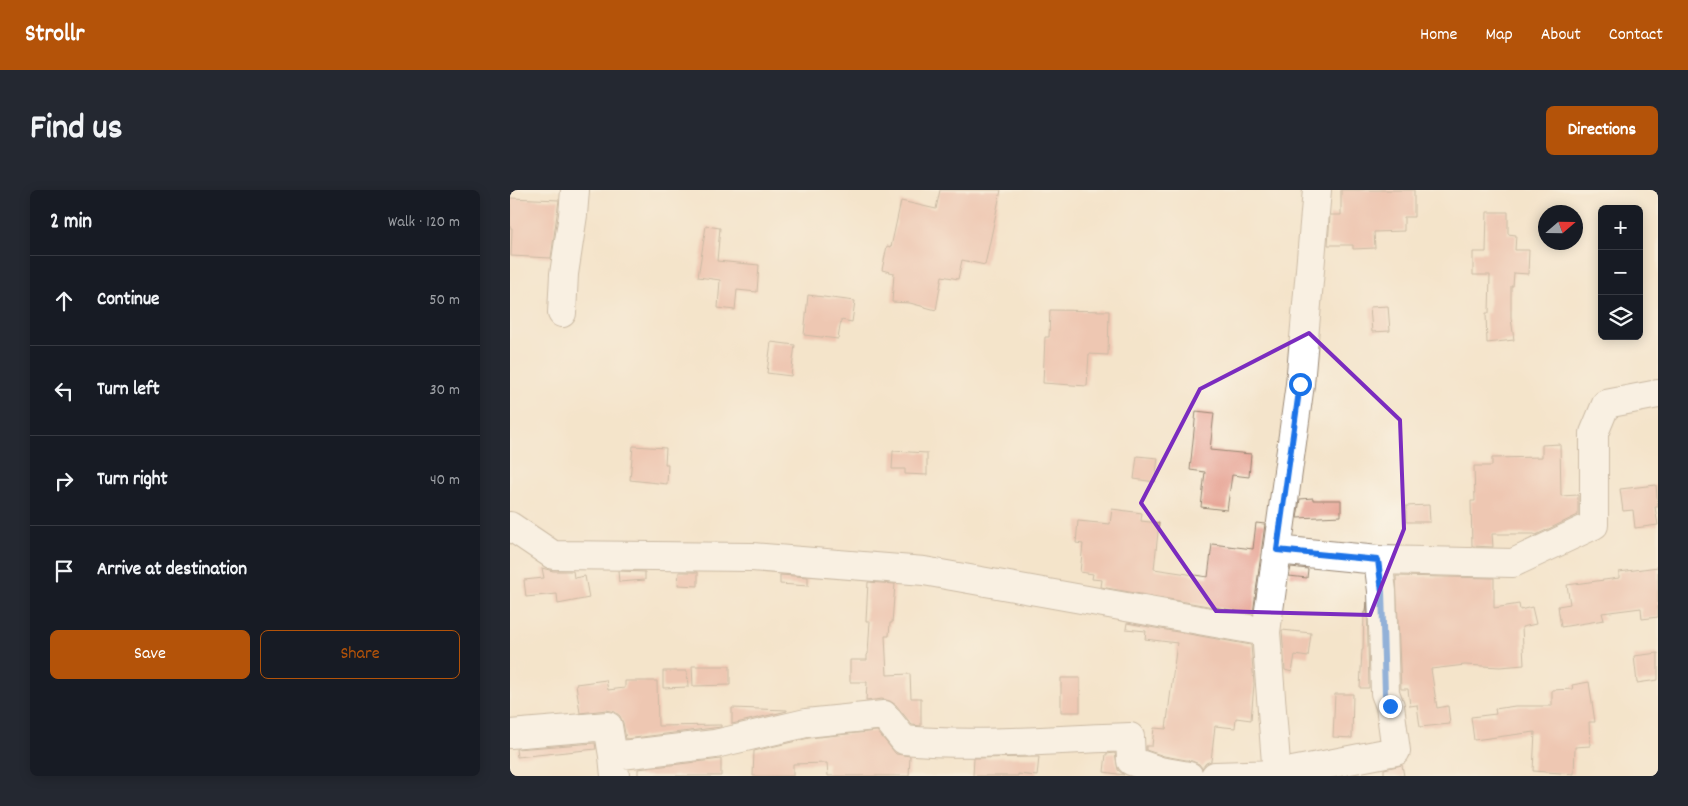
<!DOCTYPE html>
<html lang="en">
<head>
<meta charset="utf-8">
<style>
	body { margin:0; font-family:Dekko,sans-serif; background:#242831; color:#f1f3f6 }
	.controls { position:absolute; right:15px; top:15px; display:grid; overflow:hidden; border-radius:8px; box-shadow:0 2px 12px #0003 }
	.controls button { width:45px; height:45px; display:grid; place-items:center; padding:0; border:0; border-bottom:1px solid #363941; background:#171b24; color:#f1f3f6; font:25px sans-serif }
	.compass { position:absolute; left:1028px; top:15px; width:45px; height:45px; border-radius:50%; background:#171b24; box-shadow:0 2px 12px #0003; rotate:70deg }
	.stop { position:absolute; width:15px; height:15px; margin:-11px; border:4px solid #1a73e8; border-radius:50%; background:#fff }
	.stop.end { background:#1a73e8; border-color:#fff; box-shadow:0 1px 5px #0008 }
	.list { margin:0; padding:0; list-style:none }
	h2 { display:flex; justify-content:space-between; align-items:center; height:65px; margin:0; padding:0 20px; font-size:21px }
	h2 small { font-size:16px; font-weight:400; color:#9ea1a6 }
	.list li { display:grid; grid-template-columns:32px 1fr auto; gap:15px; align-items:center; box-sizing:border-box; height:90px; padding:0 20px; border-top:1px solid #363941 }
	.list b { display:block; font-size:19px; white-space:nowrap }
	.list em { font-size:16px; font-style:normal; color:#9ea1a6 }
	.actions { display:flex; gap:10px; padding:15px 20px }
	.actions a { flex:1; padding:11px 0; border:1px solid #b45309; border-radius:8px; text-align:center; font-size:18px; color:#b45309 }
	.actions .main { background:#b45309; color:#fff }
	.icon { flex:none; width:28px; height:28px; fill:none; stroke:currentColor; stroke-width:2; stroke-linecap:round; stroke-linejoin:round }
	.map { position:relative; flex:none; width:1148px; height:586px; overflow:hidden; border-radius:8px }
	header { display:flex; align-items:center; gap:30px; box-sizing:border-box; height:70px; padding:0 25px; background:#b45309; color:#fff }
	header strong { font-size:24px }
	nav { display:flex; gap:28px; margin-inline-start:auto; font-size:18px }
	.intro { display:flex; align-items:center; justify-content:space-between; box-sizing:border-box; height:120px; padding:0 30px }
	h1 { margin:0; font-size:35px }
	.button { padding:12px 22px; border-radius:8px; background:#b45309; color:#fff; font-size:18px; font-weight:700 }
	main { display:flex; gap:30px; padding:0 30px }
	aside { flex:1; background:#171b24; border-radius:8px; box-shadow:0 2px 12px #0003 }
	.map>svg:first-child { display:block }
	.building { fill:#e7a495 }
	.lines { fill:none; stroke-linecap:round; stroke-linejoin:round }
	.minor-casing { stroke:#988774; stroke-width:30 }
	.minor { stroke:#fff; stroke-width:28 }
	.route { stroke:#1a73e8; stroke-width:6 }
	.marked { fill:none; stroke:#7b2cbf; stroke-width:4; stroke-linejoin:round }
</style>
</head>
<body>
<header>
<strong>Strollr</strong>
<nav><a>Home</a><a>Map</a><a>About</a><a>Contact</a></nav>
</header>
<div class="intro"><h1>Find us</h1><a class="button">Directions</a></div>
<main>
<aside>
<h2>2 min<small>Walk · 120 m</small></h2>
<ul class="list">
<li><svg class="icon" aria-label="ahead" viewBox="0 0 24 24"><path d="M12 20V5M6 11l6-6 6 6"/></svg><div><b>Continue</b></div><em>50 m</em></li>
<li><svg class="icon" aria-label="left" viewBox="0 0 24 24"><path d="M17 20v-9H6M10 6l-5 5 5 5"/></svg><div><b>Turn left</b></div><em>30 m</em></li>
<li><svg class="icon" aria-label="right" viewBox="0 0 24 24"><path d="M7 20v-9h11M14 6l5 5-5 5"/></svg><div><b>Turn right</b></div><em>40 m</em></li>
<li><svg class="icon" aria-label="arrive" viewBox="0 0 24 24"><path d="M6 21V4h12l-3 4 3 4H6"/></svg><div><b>Arrive at destination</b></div></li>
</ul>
<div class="actions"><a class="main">Save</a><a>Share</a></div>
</aside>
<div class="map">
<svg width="1148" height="586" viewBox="0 0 1148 586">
	<rect width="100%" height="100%" fill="#fbf7ec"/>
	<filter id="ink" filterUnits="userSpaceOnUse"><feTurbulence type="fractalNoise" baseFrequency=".02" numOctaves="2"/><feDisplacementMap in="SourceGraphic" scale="10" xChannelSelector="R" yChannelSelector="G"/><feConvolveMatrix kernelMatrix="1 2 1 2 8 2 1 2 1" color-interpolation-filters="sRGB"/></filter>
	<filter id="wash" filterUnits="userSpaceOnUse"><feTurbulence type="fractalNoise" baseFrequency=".0096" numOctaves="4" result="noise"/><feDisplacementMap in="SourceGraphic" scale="20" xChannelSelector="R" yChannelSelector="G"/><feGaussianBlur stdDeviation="1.12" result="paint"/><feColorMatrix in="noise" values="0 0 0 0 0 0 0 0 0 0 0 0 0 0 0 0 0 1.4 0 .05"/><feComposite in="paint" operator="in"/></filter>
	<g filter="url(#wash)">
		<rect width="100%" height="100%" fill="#f4e4cb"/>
		<g id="blocks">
			<!-- building -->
			<path class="building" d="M430,0H491L475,75L452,70L448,89L432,86L426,120L400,113L382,112L384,83L372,80L377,56L381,57L391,11L426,19Z
				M831,0H904V27H894V41L864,42L865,58L843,59V55H818L820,25H831Z
				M0,8L49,10L41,68L1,66L2,38H0Z
				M977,22H998V44L1006,45L1005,60H1019L1018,84L1004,83L1003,96H1001V128L1004,150L977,153L976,123H979L980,85H963V62H976Z
				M196,36L210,38L207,71L249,75L247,102L227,100L225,120L208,118L210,90L188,87Z
				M298,105L345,111L342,132L331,130L328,149L294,145Z
				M878,116L880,141L862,142L860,117Z
				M540,120L599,121L598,165L579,164L577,196L533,193L535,147H539Z
				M261,152L285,155L281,186L257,183Z
				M686,221L704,223L700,260L741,264L739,287L722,285L717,320L691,317L695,282L680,280Z
				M1050,254L1051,306L1068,305V325L1026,345L1024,344H982L983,357L962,356L961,311H965L964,276H982V268L1032,267V255Z
				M123,256L156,258L155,274H158L157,294L120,290Z
				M383,261L417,263V285L395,284V279H382Z
				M627,266L648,268L645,292L624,289Z
				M1146,295L1148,317H1145L1148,335L1125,338L1123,320L1113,321L1110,299Z
				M803,308V310H831V326L787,328L790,309Z
				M919,315L920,332H896V316Z
				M602,319L632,323L631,331L649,333L644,379L698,387L702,354L743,359L746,333L755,334L743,424L591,397L592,390L582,389L583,384L570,382L573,354L566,353L568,331L600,334Z
				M781,377L798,379L797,388L779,386Z
				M1148,377V427L1132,429L1131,418L1092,423L1094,430L1051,437L1048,416L1060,414L1057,395L1109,388V382Z
				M32,378L43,381H63L64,388L75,386L79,408L48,414L47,404L16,407L14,390L34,388Z
				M108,381L135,382V390L109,392Z
				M169,382H188V396L168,395Z
				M270,385L298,387V396L270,394Z
				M886,386L984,388V418L1009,414L1010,420L1022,417L1026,434L1012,437L1014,475L990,477L955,475L921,479L927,518L938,516L940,534L910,537L907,515L900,516L898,499H891Z
				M358,392L385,394L382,433H380L379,446H375L377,485L400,484L401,508H411V536L402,535L386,515L380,511L372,509L356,511L357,492H340V470H357V465L358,464L360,431H356Z
				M857,412L859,498H850L852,460H853L854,422H856Z
				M617,433L741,455L744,494L741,530L726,528L725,538L705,536L701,571L696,573L692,578L689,574L682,571L654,566L636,560V556H642L644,538L656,539L667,453L635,449L636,441L616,439Z
				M772,440L801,443L798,467L785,465L782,482L775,480Z
				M1148,463V490L1127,493L1124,466Z
				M182,476H220V495L183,496Z
				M153,481H177L178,497L153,498Z
				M551,488H570V522H551Z
				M96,490L98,500L115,498V491H147L148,536L211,535V537L116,549L113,533L110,526L105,522L97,520L70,523L66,494Z
				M1079,492L1085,532H1079L1080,556L1065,557L1064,584L1023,581L1025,542L964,550L961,527L986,524L985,519L1005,516H1042V500L1063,499L1062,495Z
				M825,504H843L842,548L823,547Z
				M222,518L277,520V521L222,534Z
				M367,541L386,564L400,566L399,586H318L317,573L283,574V586H243L244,561L299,548Z
				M85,553L86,559L7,567L6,559Z
				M605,563L608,580L614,585L594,582L596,564Z
				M529,567L527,586L508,584V586H463L464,568Z
				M211,569V586H128V579Z
				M892,575L894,586H874V579Z"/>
		</g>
	</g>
	<g filter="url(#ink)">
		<use href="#blocks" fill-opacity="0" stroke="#988774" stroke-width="1"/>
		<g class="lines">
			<defs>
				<path id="minor" d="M52,123L54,84L63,25L65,0
					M0,336L43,365L242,367L414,381L756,442
					M767,360L868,370L1003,373L1084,335V243L1096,214L1148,204
					M0,544L98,536L103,566
					M105,586L103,566L205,554L296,533L374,525L394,550C469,557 546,549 620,547L621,571L650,581L679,586
					M705,586L767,584L886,561L880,516L875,503L872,401L868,370
					M767,586L756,442L790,194L807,0"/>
			</defs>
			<!-- minor casing -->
			<use href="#minor" class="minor-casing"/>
			<!-- minor -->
			<use href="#minor" class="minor"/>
		</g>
	</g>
	<g class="lines" filter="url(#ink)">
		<!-- route -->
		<path class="route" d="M790,194L767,360L868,370L872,401L875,504L880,516"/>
	</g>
	<!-- marked area -->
	<path d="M0 0H1148V586H0ZM799,143L890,230L894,339L860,425L706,421L631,313L690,199Z" fill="#f4e4cb" fill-opacity=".55" fill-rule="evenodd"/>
	<path class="marked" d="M799,143L890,230L894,339L860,425L706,421L631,313L690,199Z"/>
</svg>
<div class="controls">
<button>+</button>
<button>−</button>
<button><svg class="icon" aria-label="layers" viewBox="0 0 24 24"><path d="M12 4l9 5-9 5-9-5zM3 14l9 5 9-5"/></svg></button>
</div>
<svg class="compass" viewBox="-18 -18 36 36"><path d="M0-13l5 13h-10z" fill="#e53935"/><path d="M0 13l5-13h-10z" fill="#9ea1a6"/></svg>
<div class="stop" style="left:790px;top:194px"></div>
<div class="stop end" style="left:880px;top:516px"></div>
</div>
</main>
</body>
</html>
